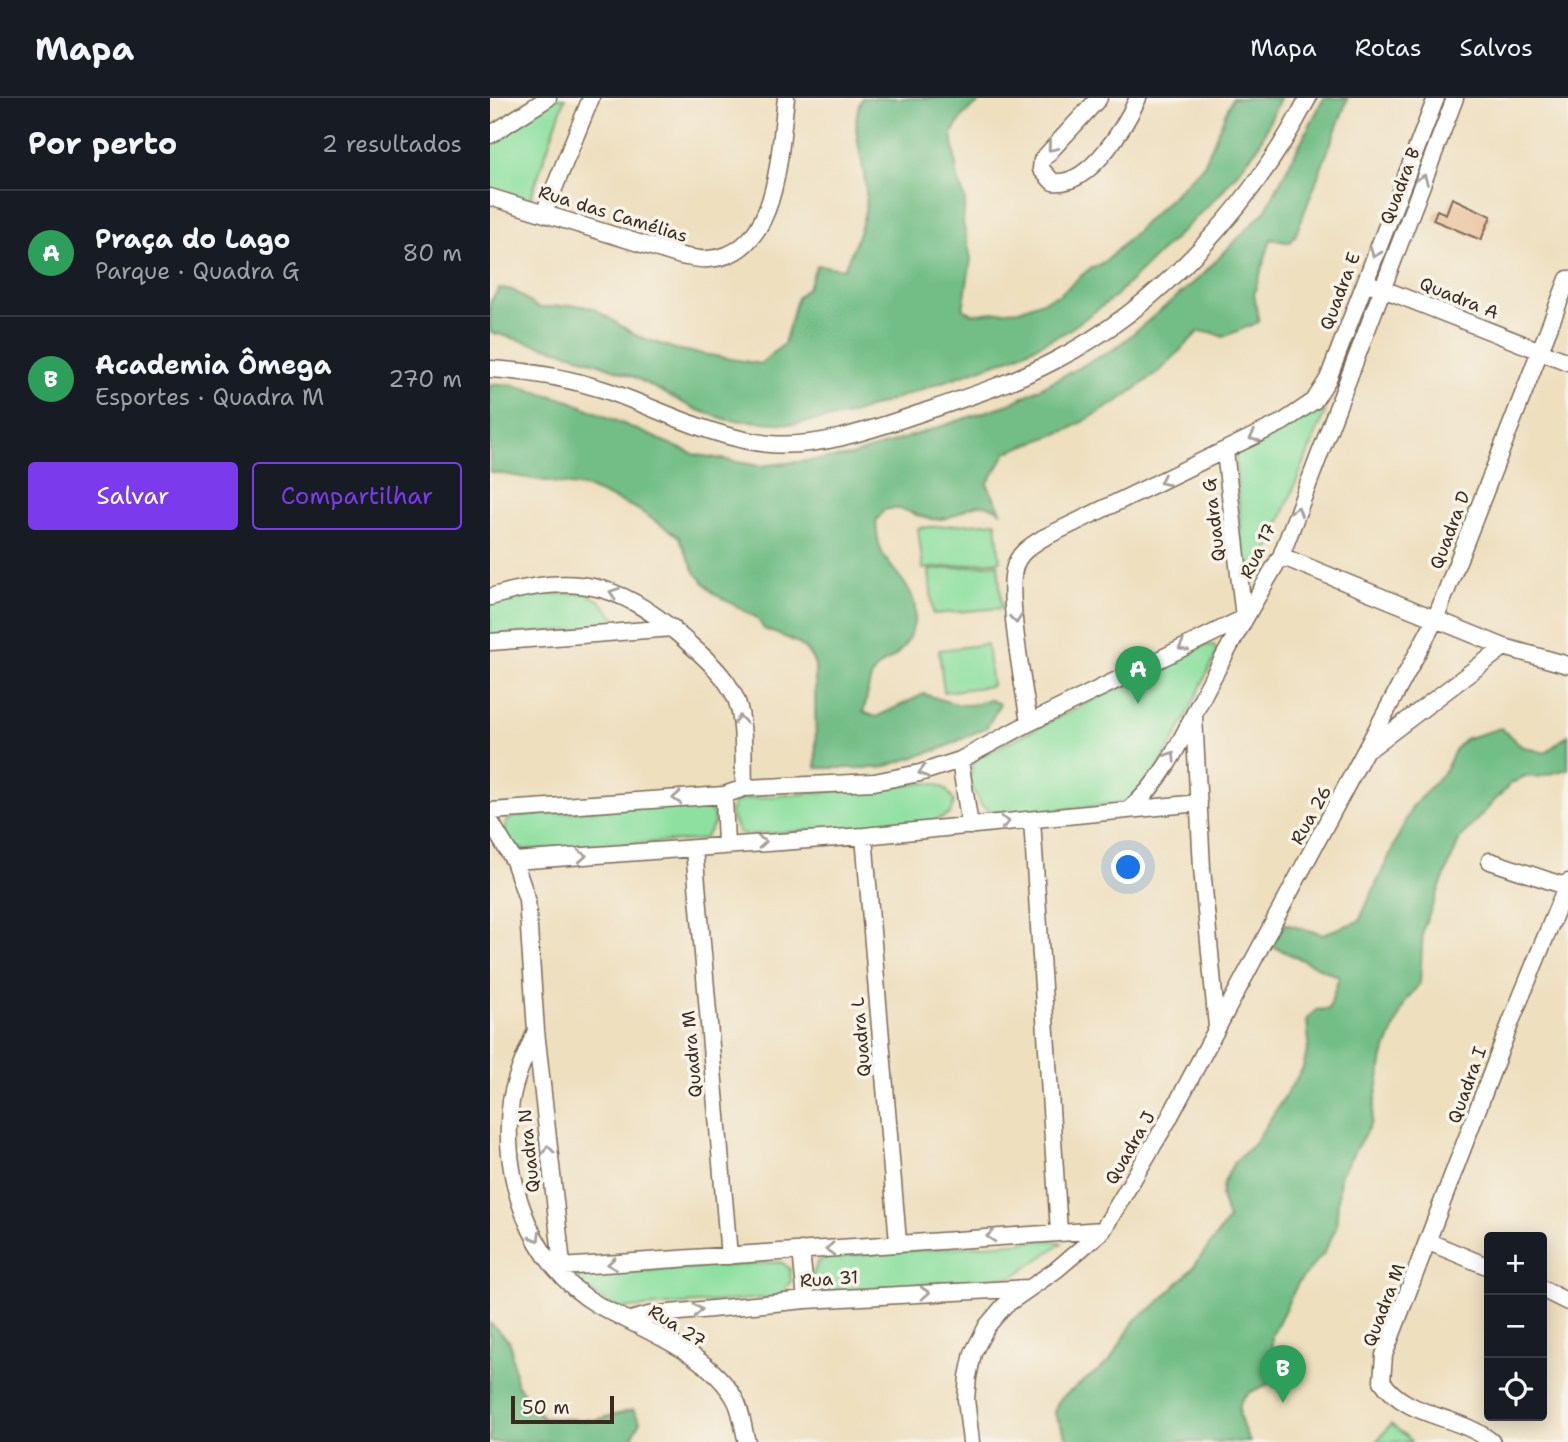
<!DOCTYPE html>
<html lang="pt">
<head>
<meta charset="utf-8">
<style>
	body { margin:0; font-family:"Shantell Sans",sans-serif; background:#242831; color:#f1f3f6 }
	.controls { position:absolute; right:21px; bottom:21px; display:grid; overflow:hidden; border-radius:7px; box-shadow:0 4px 18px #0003 }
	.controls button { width:63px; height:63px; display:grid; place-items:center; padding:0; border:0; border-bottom:2px solid #363941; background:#171b24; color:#f1f3f6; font:35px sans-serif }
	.scale { position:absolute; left:21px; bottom:18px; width:103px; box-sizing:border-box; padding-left:7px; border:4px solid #3b2a1e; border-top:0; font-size:19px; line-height:24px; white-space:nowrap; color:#3b2a1e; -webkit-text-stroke:5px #f7f3e8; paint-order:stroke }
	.you { position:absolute; left:639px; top:770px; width:24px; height:24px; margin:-18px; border:5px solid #fff; border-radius:50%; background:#1a73e8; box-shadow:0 0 0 10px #1a73e833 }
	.badge { display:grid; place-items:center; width:46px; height:46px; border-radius:50%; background:#7c3aed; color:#fff; font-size:23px; font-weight:700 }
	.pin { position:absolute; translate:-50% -58px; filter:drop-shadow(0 2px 4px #0008) }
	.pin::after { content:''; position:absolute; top:37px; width:24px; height:21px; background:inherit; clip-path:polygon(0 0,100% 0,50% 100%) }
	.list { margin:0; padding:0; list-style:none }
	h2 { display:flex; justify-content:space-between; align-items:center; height:91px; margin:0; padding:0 28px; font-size:30px }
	h2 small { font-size:23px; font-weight:400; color:#9ea1a6 }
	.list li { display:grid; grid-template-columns:46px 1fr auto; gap:21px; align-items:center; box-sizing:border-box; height:126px; padding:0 28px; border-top:2px solid #363941 }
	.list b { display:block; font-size:26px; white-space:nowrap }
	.list p { margin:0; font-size:23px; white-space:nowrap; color:#9ea1a6 }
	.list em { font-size:23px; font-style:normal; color:#9ea1a6 }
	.actions { display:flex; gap:14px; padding:21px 28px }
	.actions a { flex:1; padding:16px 0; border:2px solid #7c3aed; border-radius:7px; text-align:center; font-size:24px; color:#7c3aed }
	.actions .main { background:#7c3aed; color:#fff }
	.icon { flex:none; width:38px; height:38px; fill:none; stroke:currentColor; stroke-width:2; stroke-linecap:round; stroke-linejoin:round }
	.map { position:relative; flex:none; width:1078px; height:1344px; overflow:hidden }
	header { display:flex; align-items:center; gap:42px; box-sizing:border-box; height:98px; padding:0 35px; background:#171b24; border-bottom:2px solid #363941 }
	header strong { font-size:33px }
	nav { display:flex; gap:38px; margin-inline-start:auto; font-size:24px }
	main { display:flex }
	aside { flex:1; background:#171b24 }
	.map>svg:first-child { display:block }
	.green { fill:#8ee0a0; stroke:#64855f; stroke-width:2 }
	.forest { fill:#72be86; stroke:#567452; stroke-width:2 }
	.building { fill:#e6b88d }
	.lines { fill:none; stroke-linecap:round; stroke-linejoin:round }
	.minor-casing { stroke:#7a6956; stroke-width:19 }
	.minor { stroke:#fff; stroke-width:16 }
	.oneway { stroke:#a79f9a }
	.labels { text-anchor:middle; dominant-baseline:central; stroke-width:7; stroke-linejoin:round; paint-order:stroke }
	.street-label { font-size:18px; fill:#3b2a1e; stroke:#f7f3e8 }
</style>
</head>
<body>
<header>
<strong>Mapa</strong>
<nav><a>Mapa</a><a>Rotas</a><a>Salvos</a></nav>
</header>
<main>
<aside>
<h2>Por perto<small>2 resultados</small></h2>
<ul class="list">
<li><span class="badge" style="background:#2e9e5b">A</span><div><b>Praça do Lago</b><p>Parque · Quadra G</p></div><em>80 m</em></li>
<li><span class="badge" style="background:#2e9e5b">B</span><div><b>Academia Ômega</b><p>Esportes · Quadra M</p></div><em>270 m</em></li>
</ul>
<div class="actions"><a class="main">Salvar</a><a>Compartilhar</a></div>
</aside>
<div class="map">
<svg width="1078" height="1344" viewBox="0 0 1078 1344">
	<rect width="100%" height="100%" fill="#f7f3e8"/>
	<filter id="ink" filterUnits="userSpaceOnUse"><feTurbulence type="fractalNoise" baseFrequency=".0143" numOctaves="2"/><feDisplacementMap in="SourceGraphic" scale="14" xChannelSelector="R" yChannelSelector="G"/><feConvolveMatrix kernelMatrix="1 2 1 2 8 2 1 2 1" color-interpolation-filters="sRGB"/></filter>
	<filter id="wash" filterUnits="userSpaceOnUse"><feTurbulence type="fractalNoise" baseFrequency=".00686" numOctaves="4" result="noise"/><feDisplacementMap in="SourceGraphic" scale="28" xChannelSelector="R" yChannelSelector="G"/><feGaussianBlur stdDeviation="1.57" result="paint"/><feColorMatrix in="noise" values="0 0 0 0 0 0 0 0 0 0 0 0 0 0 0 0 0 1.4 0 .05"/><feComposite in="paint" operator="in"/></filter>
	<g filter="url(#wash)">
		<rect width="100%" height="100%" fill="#eedfbf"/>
		<!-- green -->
		<path class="green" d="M54,0H75L38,107L0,96V38Z
			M828,312L835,314L768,477L759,483L754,475L745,355Z
			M506,424L510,463L433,471L428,430Z
			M508,466L512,510L443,516L439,472Z
			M95,495L109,502L133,529L0,537V506L30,497Z
			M497,546L502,588L454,594L449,552Z
			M715,547H724L727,555C705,598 675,673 640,704L513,718L492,708L478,682L486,660Z
			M434,685C450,685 457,689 464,704L460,716L445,723L258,737L249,735L240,715L244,705L253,701Z
			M209,704L223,715L224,726L215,740L207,742L34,752L23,748L15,735L16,724L25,718Z
			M561,1142L572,1145L523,1179L332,1194L325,1187L322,1177L329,1163L338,1159Z
			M291,1164L300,1171L301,1183L289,1199L127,1211L77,1178Z
			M901,1326L922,1343L921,1344H886Z"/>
		<!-- forest -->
		<path class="forest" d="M372,0H494L473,18L462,35L467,77L475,102L473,125L481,161L473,211L483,216L529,212L569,197L598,172L616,163L714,67L742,0H790L768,49L728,98L622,201L576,234L526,258L359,317L304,326L238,322L205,311L144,279L85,257L0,234V204L9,191C27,187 35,205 50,210L85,207L103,210L147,238L185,251L270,266L294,246L307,200L318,189L327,167L354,171C363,150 375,126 376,103C379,69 356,32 372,0Z
			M834,0H858L806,136L800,145L781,141L764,195L769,224L733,239L721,234H708L670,273L627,304L580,331L517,354L497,386L511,413C477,395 473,424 442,421C422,419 417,407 394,412L386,423C388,466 401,462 420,494C431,513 423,542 406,557C397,564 387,567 382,578C377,588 378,602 373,614L386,619L434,596C456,603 476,614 498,601L510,606L497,629L453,650L390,670H326L325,567C316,543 296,540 274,531L267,520L223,495L205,474L189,439L147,411L99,390L0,374V287L20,286L80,303L203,356L270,368L361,358L522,305L626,250L708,181L775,113Z
			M1011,630L1031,648L1055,655L1078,637V671L1048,679L1035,678L1020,686L970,740L933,831L930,885L915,904L893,959L881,1025L850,1078L846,1130L834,1155L808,1185L782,1237V1251L799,1270C778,1300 727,1282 760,1344H579L564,1314L569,1302L619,1264L645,1222L666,1207L701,1172L738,1122L731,1098L733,1086L744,1064L764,1046L813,970L819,945L817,921L826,912L839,911L849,879L780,847L795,826L833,836L869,823L922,709L955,673L966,650L975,641Z
			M0,1225L20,1244L26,1285L53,1320L105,1322L143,1312L150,1323L140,1344H0Z"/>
		<g id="blocks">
			<!-- building -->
			<path class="building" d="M962,100L1001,118L991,142L943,122L947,112L956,116Z"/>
		</g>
	</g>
	<g filter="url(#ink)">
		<use href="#blocks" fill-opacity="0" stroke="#7a6956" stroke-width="2"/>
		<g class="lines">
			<defs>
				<path id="minor" d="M609,0L552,62L551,71L563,84C600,89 635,28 648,0
					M0,37L58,0
					M0,99L191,158C199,159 209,162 218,161C290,157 289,52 296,0
					M54,115L101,0
					M883,187L1078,264
					M0,271C38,273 78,280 115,292C170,311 221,340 280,346C329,350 380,332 425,317C472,301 520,286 564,263C671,208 763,106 818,0
					M791,458L1014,549L1078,567
					M0,499C91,472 136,487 204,550C222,566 243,586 249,610C255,635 253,665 254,690
					M0,544L183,530
					M704,618L712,770L727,929
					M539,625C534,590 517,503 524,472C527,456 540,448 553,440L793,324L824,303L838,281L946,0
					M882,649L1014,549
					M470,662L480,728
					M234,697L236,747
					M639,711C676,682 696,631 717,590C741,545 765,502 791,458L965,0
					M1,713L234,697L254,690L384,684L430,675L470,662L539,625L754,520L735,353
					M542,722L569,1133
					M0,723L24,763L37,801L46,933L73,1175
					M374,738L408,1144
					M204,751L239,1158
					M24,763L374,738L709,705
					M1000,763L1075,788
					M46,933C36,956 25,979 21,1003C10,1077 40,1168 108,1207C151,1231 222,1256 246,1303C252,1315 253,1331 257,1344
					M939,1144L999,1169
					M311,1152L316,1202
					M59,1161L71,1169L613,1132
					M1052,1191L1078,1204
					M141,1222L159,1217L316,1202L539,1190
					M481,1344L476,1301L478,1279L483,1255L497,1228L514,1208L566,1172L613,1132L677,1024L945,522L1078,181
					M1002,1344C970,1317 916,1320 892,1283L894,1257L1022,921L1078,784"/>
			</defs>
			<!-- minor casing -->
			<use href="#minor" class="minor-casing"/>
			<!-- minor -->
			<use href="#minor" class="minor"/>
		</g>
		<!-- one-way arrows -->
		<defs><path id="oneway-chevron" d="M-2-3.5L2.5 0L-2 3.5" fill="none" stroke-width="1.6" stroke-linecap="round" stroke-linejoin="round" transform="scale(1.75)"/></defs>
		<g class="oneway">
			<use href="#oneway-chevron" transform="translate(562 49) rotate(131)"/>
			<use href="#oneway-chevron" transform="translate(933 81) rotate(-69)"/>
			<use href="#oneway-chevron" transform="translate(885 155) rotate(111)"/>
			<use href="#oneway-chevron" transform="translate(764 339) rotate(154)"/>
			<use href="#oneway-chevron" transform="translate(674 383) rotate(154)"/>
			<use href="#oneway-chevron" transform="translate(807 413) rotate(-70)"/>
			<use href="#oneway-chevron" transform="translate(124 495) rotate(-160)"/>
			<use href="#oneway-chevron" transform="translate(526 521) rotate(84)"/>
			<use href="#oneway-chevron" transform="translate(693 549) rotate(154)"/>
			<use href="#oneway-chevron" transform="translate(250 622) rotate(-94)"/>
			<use href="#oneway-chevron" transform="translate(681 658) rotate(-57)"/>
			<use href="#oneway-chevron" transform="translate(433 674) rotate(165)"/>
			<use href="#oneway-chevron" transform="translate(187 700) rotate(176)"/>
			<use href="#oneway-chevron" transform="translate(515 724) rotate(-6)"/>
			<use href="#oneway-chevron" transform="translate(272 744) rotate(-4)"/>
			<use href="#oneway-chevron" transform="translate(92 758) rotate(-4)"/>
			<use href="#oneway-chevron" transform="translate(58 1052) rotate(-96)"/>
			<use href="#oneway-chevron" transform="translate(501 1138) rotate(176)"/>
			<use href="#oneway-chevron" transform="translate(46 1139) rotate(59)"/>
			<use href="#oneway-chevron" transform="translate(340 1151) rotate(177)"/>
			<use href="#oneway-chevron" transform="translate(122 1166) rotate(176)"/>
			<use href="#oneway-chevron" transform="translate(435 1195) rotate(-3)"/>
			<use href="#oneway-chevron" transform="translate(208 1212) rotate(-6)"/>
		</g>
	</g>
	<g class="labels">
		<!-- street labels -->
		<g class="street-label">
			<text transform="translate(910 88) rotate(-69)">Quadra B</text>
			<text transform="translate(123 116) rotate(17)">Rua das Camélias</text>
			<text transform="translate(850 193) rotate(-69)">Quadra E</text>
			<text transform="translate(969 200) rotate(22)">Quadra A</text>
			<text transform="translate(724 422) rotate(-97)">Quadra G</text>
			<text transform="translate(960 432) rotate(-69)">Quadra D</text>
			<text transform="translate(768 453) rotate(-64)">Rua 17</text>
			<text transform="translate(821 717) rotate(-61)">Rua 26</text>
			<text transform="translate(371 939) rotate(-95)">Quadra L</text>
			<text transform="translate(202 956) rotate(-95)">Quadra M</text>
			<text transform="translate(977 987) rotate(-70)">Quadra I</text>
			<text transform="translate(640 1050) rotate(-60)">Quadra J</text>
			<text transform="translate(39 1053) rotate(-96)">Quadra N</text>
			<text transform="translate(339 1181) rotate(-4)">Rua 31</text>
			<text transform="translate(894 1207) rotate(-69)">Quadra M</text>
			<text transform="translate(187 1228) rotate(32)">Rua 27</text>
		</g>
	</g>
</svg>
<div class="controls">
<button>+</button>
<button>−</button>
<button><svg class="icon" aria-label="locate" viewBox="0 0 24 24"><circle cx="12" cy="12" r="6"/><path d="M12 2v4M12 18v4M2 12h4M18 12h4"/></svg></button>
</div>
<div class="scale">50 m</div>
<div class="you"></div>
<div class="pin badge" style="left:648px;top:606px;background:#2e9e5b">A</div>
<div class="pin badge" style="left:793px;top:1305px;background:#2e9e5b">B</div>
</div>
</main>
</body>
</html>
